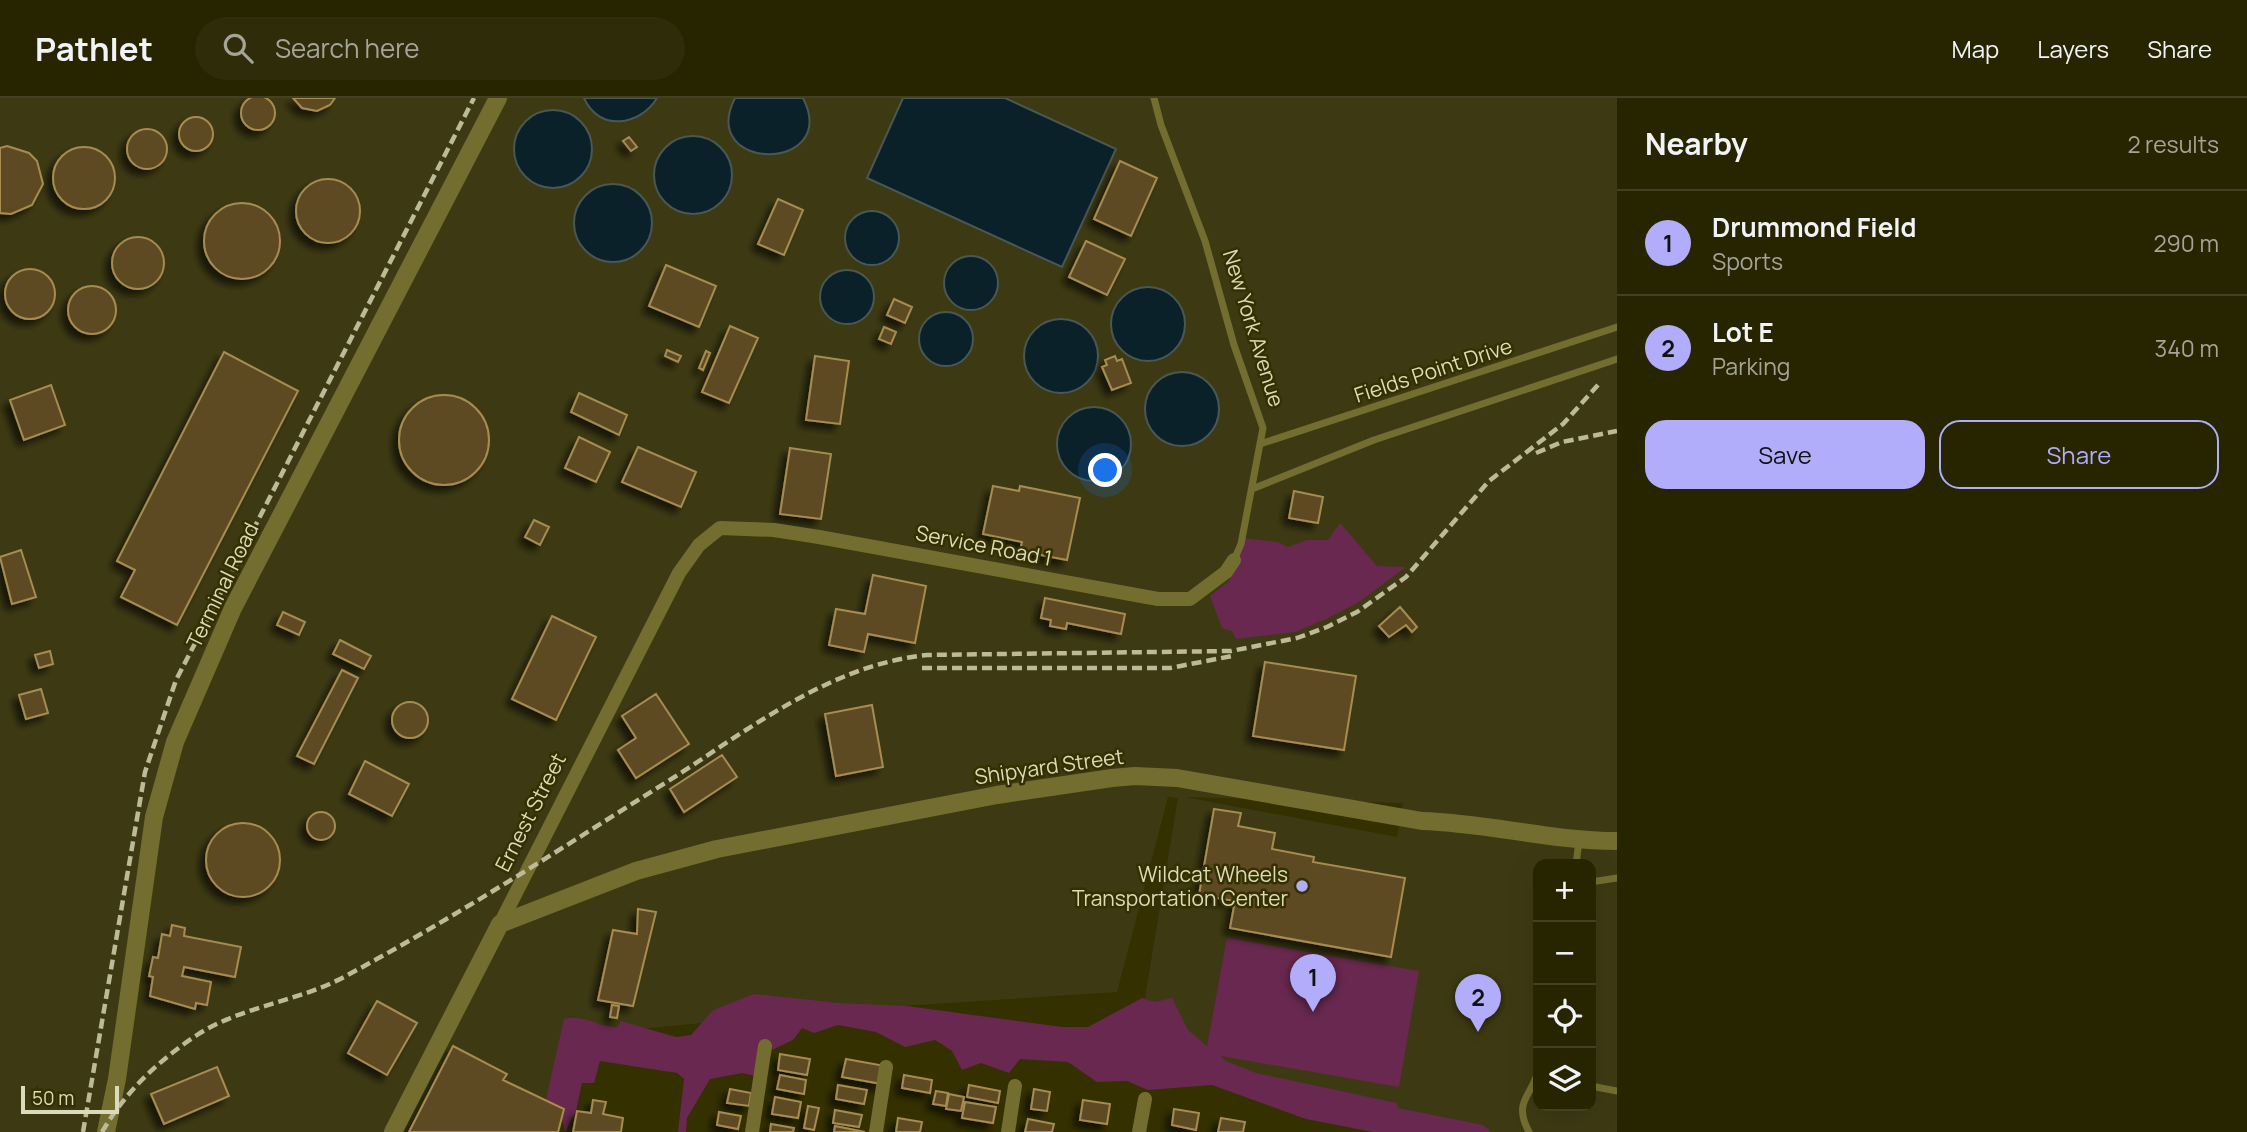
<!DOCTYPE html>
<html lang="en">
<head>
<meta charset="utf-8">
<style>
	body { margin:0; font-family:Manrope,sans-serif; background:#2f2c0a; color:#f1f3f6 }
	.controls { position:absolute; right:21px; bottom:21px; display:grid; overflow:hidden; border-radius:14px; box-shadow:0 7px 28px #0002 }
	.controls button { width:63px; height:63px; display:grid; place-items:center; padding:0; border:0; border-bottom:2px solid #434122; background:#272400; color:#f1f3f6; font:35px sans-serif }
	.scale { position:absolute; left:21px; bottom:18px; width:98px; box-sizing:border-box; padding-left:7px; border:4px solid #dbdaba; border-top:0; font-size:19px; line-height:24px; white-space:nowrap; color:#dbdaba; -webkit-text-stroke:5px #343000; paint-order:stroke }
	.you { position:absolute; left:1106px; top:373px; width:24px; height:24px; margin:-18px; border:5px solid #fff; border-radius:50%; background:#1a73e8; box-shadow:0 0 0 10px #1a73e833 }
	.badge { display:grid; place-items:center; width:46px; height:46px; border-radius:50%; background:#b1adfa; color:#111; font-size:23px; font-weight:700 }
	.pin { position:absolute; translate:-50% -58px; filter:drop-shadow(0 2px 4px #0008) }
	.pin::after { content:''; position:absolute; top:37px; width:24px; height:21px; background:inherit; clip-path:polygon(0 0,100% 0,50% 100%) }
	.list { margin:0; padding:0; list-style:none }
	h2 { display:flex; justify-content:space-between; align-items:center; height:91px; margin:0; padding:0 28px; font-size:30px }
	h2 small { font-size:23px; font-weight:400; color:#a4a499 }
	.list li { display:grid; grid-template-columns:46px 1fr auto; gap:21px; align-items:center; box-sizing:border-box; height:105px; padding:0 28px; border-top:2px solid #434122 }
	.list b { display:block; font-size:26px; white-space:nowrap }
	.list p { margin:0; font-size:23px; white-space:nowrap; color:#a4a499 }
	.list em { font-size:23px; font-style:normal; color:#a4a499 }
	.actions { display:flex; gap:14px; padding:21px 28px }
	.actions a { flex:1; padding:16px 0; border:2px solid #b1adfa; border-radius:21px; text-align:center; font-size:24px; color:#b1adfa }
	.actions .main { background:#b1adfa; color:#111 }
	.icon { flex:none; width:38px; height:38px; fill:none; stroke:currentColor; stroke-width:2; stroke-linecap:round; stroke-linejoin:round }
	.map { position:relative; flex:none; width:1617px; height:1034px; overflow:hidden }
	header { display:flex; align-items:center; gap:42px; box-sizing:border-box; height:98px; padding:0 35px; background:#272400; border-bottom:2px solid #434122 }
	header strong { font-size:33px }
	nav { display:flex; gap:38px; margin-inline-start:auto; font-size:24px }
	.search { width:490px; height:63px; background:#2f2c0a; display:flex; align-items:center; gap:18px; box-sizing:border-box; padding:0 24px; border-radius:38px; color:#a4a499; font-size:26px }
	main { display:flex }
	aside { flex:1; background:#272400 }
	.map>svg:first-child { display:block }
	.built { fill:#3d3a13; fill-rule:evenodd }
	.green { fill:#68284f }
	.water { fill:#0b2129; stroke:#495854; stroke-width:2 }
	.building { fill:#5d4a21; stroke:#a78c51; stroke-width:2; filter:url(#shadow) }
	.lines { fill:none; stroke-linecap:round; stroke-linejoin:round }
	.lane { stroke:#736e2f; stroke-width:7 }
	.street { stroke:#736e2f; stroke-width:14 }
	.secondary { stroke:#736e2f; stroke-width:18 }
	.rail { stroke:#bcba97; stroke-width:4.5; stroke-dasharray:10 5; stroke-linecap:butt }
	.poi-dot { fill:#b1adfa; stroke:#343000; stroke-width:2.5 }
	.labels { text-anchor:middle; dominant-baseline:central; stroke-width:5; stroke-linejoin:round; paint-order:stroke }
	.street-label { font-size:21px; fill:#dbdaba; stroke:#343000 }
	.poi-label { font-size:21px; fill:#dbdaba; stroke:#343000; text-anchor:end }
</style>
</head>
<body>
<header>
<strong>Pathlet</strong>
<div class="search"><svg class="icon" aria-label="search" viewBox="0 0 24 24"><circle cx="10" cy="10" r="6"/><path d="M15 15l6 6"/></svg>Search here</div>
<nav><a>Map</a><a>Layers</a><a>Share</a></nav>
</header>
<main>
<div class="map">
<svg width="1617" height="1034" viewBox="0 0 1617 1034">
	<defs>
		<filter id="shadow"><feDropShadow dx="-6" dy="6" stdDeviation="3.5" flood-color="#0009"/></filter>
	</defs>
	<rect width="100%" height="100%" fill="#343000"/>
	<!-- built -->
	<path class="built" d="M0,0H1617V1034H1401L1135,960L1178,700L1168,699L1117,894L854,911L585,936L576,991L559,1034H0ZM1185,699L1403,705V706L1397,739ZM1538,766H1591V1008H1538Z"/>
	<!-- green -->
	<path class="green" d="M1340,425L1377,468L1406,469L1359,504L1326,521L1295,534L1236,541L1232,533L1222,530L1210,498L1229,483L1244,440L1277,444L1288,449L1307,442H1328Z
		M1227,840L1419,873L1399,989L1221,958L1224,962L1256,975L1397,1005L1398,1010L1483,1027L1491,1034H1373L1306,1021L1212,987L1148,992L1127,983L1097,984L1068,964L1020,961L1009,975L981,965L962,972L952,953L935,942L905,949L876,934L838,927L814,935L802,930L793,942L772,952L765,980L742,975L710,981L687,1020L686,1034H678L684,981L677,975L600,963L594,985H582L576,1013L565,1034L561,1015L545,1006L564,921C587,916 595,929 617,929L621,923L676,939L691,937L713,912L754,896L839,905L907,908L1062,929H1088L1142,900L1155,904L1172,900L1188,932L1207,948Z"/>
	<!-- water -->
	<path class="water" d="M584,0H657C640,28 599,34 584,0Z
		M735,0H803C841,75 697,75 735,0Z
		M903,0H1005L1116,51L1062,169L867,80Z
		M514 51a39 39 0 1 1 78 0a39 39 0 1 1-78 0Z
		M654 77a39 39 0 1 1 78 0a39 39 0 1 1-78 0Z
		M574 125a39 39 0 1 1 78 0a39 39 0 1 1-78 0Z
		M845 140a27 27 0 1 1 54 0a27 27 0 1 1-54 0Z
		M944 185a27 27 0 1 1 54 0a27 27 0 1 1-54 0Z
		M820 199a27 27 0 1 1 54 0a27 27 0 1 1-54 0Z
		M1111 226a37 37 0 1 1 74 0a37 37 0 1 1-74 0Z
		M919 241a27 27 0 1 1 54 0a27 27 0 1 1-54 0Z
		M1024 258a37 37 0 1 1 74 0a37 37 0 1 1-74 0Z
		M1145 311a37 37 0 1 1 74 0a37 37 0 1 1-74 0Z
		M1057 346a37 37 0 1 1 74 0a37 37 0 1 1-74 0Z"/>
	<!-- building -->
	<path class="building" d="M241 15a17 17 0 1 1 34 0a17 17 0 1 1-34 0Z
		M293,0H335L330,7L317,13L302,10Z
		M179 36a17 17 0 1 1 34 0a17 17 0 1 1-34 0Z
		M127 51a20 20 0 1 1 40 0a20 20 0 1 1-40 0Z
		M629,39L637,49L631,53L623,43Z
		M7,48L29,55L37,63L43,86L32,107L11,116L0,115V50Z
		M53 80a31 31 0 1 1 62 0a31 31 0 1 1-62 0Z
		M1120,63L1157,80L1131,138L1094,121Z
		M296 113a32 32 0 1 1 64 0a32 32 0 1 1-64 0Z
		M778,101L803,112L784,157L758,146Z
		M204 143a38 38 0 1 1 76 0a38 38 0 1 1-76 0Z
		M112 165a26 26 0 1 1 52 0a26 26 0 1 1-52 0Z
		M1086,143L1125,161L1107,197L1069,179Z
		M666,167L716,188L699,229L649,208Z
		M5 196a25 25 0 1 1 50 0a25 25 0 1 1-50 0Z
		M68 212a24 24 0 1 1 48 0a24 24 0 1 1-48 0Z
		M894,201L912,209L905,225L887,217Z
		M730,228L758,240L729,305L702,294Z
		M884,229L896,234L891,246L879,241Z
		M667,252L681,258L678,264L665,258Z
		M706,253L710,255L703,272L699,270Z
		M224,254L298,293L177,527L121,499L135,472L117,463Z
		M815,258L849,263L840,326L806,322Z
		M1115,258L1117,263L1122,261L1131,285L1112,292L1102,269L1107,267L1105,262Z
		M51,287L65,327L24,342L10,302Z
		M579,295L627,317L619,337L571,314Z
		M399 342a45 45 0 1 1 90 0a45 45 0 1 1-90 0Z
		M579,339L610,354L596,384L565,370Z
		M638,349L696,374L681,409L622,384Z
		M790,350L831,356L821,421L780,416Z
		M993,388L1019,393L1020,388L1080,400L1067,462L1020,453L1022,444L983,436Z
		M1294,393L1323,399L1318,425L1289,420Z
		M534,422L549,429L540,447L525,439Z
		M21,452L36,499L12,506L0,459Z
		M873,477L926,488L915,545L868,536L864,554L829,547L836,511L865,516Z
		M1045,500L1125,516L1121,536L1067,525L1066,531L1050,528L1051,522L1041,520Z
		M1400,509L1417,529L1412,534L1406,527L1389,539L1379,528Z
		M283,514L305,524L299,537L277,527Z
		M552,518L596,539L556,622L512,601Z
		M340,542L371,558L364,571L333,556Z
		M50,553L53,566L39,570L35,557Z
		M1265,564L1356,578L1344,652L1253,638Z
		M342,572L358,580L314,666L297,658Z
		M41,591L48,615L26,621L19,597Z
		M656,596L689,646L636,680L618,652L636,640L622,618Z
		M392 622a18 18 0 1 1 36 0a18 18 0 1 1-36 0Z
		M872,607L883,669L836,678L825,616Z
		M722,657L737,679L684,714L670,691Z
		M365,663L409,686L392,718L349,696Z
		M1214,711L1241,715L1238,728L1275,735L1272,751L1314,759L1313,764L1405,780L1391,859L1230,830L1235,803L1199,797Z
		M307 728a14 14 0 1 1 28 0a14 14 0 1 1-28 0Z
		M206 762a37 37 0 1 1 74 0a37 37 0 1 1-74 0Z
		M638,811L656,814L633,908L598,902L613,832L637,836Z
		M172,827L185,830L184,838L241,849L235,879L184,869L182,878L211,884L207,907L196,905L195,911L150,898L153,879L149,878L153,859L158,860L162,836L170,838Z
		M377,903L417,925L387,977L348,955Z
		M612,907L619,908L617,920L610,919Z
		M453,948L507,976L503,982L564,1011L558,1034H409Z
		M780,956L810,961L807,977L778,972Z
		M846,961L885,968L882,986L842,979Z
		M217,969L229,998L164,1026L151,996Z
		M780,977L806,982L804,996L777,991Z
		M904,977L932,982L930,995L902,990Z
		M838,987L867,992L864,1006L836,1001Z
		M969,987L1000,993L998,1005L967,999Z
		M730,991L751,995L749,1008L727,1005Z
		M1034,991L1050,994L1047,1013L1031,1011Z
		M936,993L948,995L946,1008L933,1006Z
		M949,996L964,999L961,1013L946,1011Z
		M775,999L801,1004L798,1020L772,1016Z
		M593,1002L606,1004L603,1016L623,1020L621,1034H573L577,1013L591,1015Z
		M1083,1002L1110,1006L1107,1026L1080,1022Z
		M965,1004L996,1009L993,1025L962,1020Z
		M808,1008L819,1010L814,1032L804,1030Z
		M1174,1011L1199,1015L1196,1032L1172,1027Z
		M835,1012L862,1017L859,1029L833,1025Z
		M719,1014L741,1018L738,1031L717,1027Z
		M898,1020L922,1024L920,1034H896Z
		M1221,1020L1245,1024L1243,1034H1218Z
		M1028,1021L1054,1026L1052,1034H1025Z
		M771,1026L794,1030L793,1034H770Z
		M835,1028L865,1034H834Z"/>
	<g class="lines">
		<!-- lane -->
		<path class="lane" d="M1154,0L1161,27L1205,143L1234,247L1263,330L1241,446L1234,462
			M1260,346L1617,229
			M1252,391L1374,342L1617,261
			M1576,766L1579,743
			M1591,784L1617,780
			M1591,988L1617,993
			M1529,1034C1512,1002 1533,998 1538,972"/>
		<!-- street -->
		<path class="street" d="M500,826L679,475L699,447L720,430L774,432L819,439L1158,501H1190L1226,474L1234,462
			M752,1034L765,948
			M876,1034L886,969
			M1008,1034L1015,988
			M1139,1034L1145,1001"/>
		<!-- secondary -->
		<path class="secondary" d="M106,1034L117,981L154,719L175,644L233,510L498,0
			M393,1034L500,826L636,773L717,751L997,697L1112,680L1135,678L1177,680L1422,723C1487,725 1552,743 1617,743"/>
		<!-- rail -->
		<path class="rail" d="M1536,355L1562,344L1617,333
			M922,570H1170L1232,558
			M83,1034L145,674L176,582L203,530L474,0
			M102,1034C126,993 158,963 197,937C242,908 297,904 344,879C454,820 559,752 665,685C746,634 828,567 927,557L1231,553L1297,540L1327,529L1357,514L1406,479L1489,383L1563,326L1598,287"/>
	</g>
	<!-- markers -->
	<circle class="poi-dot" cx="1302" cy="788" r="7"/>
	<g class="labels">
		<!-- street labels -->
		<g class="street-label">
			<text transform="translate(1254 230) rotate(73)">New York Avenue</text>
			<text transform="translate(1433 272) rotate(-18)">Fields Point Drive</text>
			<text transform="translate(984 447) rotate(11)">Service Road 1</text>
			<text transform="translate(222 487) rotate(-64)">Terminal Road</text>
			<text transform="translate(1049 668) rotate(-8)">Shipyard Street</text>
			<text transform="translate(530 714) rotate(-63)">Ernest Street</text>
		</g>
		<!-- poi labels -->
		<g class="poi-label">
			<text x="1288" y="776">Wildcat Wheels<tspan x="1288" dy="24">Transportation Center</tspan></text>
		</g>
	</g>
</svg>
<div class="controls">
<button>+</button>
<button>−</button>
<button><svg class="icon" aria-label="locate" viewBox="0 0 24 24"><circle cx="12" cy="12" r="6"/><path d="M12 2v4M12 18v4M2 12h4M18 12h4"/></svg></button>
<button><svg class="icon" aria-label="layers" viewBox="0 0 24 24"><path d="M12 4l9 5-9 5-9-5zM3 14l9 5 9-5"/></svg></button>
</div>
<div class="scale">50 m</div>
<div class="you"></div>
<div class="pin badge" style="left:1313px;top:914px">1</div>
<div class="pin badge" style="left:1478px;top:934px">2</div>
</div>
<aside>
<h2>Nearby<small>2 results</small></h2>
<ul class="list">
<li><span class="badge">1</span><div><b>Drummond Field</b><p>Sports</p></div><em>290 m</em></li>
<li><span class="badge">2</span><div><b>Lot E</b><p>Parking</p></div><em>340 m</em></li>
</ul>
<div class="actions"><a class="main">Save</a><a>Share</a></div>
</aside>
</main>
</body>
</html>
